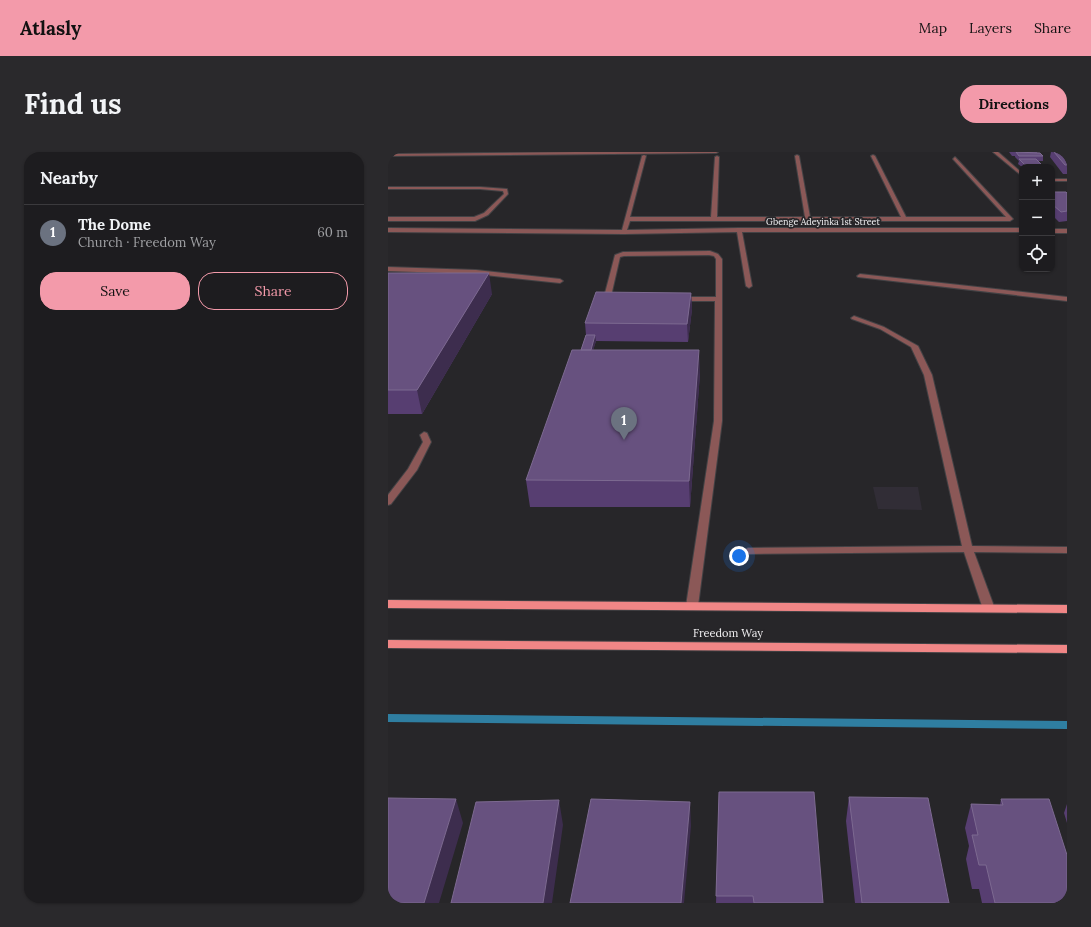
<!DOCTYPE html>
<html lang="en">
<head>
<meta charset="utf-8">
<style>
	body { margin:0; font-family:Lora,serif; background:#2a292c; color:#f1f3f6 }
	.controls { position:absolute; right:12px; top:12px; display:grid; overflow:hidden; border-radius:8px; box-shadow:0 1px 3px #0004 }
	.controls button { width:36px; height:36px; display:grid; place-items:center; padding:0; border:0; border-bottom:1px solid #3b3a3d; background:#1d1c1f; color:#f1f3f6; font:20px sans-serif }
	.you { position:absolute; left:351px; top:404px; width:14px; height:14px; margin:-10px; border:3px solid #fff; border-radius:50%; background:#1a73e8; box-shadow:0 0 0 6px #1a73e833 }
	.badge { display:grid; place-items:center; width:26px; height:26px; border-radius:50%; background:#f39aaa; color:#fff; font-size:13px; font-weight:700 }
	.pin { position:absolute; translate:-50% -33px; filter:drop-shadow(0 1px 2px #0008) }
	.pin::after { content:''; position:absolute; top:21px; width:14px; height:12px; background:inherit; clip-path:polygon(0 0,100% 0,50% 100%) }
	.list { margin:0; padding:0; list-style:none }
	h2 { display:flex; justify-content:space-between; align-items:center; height:52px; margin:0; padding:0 16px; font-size:17px }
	h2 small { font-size:13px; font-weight:400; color:#a0a1a4 }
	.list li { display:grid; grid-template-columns:26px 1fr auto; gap:12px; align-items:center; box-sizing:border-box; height:56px; padding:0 16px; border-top:1px solid #3b3a3d }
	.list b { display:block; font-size:15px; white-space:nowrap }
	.list p { margin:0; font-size:13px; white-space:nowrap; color:#a0a1a4 }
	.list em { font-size:13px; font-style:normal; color:#a0a1a4 }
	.actions { display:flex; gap:8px; padding:12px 16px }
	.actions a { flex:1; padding:9px 0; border:1px solid #f39aaa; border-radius:16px; text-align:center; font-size:14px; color:#f39aaa }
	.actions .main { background:#f39aaa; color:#111 }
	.icon { flex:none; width:22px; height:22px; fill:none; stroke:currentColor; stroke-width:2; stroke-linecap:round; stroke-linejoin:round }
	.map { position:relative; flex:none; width:679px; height:751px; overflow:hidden; border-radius:16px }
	header { display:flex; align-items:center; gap:24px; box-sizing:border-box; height:56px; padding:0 20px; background:#f39aaa; color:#111 }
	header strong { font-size:19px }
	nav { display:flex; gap:22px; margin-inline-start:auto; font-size:14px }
	.intro { display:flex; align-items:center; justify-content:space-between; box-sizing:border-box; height:96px; padding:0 24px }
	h1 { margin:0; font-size:28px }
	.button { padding:10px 18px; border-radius:16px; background:#f39aaa; color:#111; font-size:14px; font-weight:700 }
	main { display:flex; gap:24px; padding:0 24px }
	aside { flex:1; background:#1d1c1f; border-radius:16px; box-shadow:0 1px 3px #0004 }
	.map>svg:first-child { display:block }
	.built { fill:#312d36 }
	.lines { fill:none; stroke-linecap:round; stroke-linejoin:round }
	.stream { fill:#2f7ea1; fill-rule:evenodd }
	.minor-casing { stroke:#434245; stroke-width:2 }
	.major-casing { stroke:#434245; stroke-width:2 }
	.minor { fill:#8b5857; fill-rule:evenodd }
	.major { fill:#f08686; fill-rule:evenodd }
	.wall { fill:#573e71 }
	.shaded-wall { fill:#3d2d4e }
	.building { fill:#67517f; stroke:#7d6a91 }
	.labels { text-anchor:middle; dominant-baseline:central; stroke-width:3.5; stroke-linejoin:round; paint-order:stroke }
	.far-street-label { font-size:9px; fill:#f1f0f2; stroke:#272629 }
	.street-label { font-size:11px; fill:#f1f0f2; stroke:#272629 }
</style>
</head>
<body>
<header>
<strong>Atlasly</strong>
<nav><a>Map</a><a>Layers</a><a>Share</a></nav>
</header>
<div class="intro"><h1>Find us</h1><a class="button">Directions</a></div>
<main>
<aside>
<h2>Nearby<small></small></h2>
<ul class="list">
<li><span class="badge" style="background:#6b7280">1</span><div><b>The Dome</b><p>Church · Freedom Way</p></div><em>60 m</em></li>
</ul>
<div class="actions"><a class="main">Save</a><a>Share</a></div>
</aside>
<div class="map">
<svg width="679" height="751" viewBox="0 0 679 751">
	<rect width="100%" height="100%" fill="#272629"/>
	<!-- built -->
	<path class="built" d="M485,335H530L534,358L490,357Z"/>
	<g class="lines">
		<!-- stream -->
		<path class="stream" d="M0,562L679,569V577L0,570Z"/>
		<defs>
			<path id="minor" d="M189,0H330L328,1L0,4V2Z
				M605,0H610L634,21V24Z
				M256,3L258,4L242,65H323L327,5L329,4L331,5L329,65H417L407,4L409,3L411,4L422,65H513L483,4L485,3L487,4L518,65H618L565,7L567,5L625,67L622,69H242L239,78L351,76H634V80H354L364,134L361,136L358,134L349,80L236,82L0,80V76L234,78L254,4Z
				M664,27H679V29H664Z
				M0,35H92L119,37L120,42L100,63L87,69H0V65H86L96,61L116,42L115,39L92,37H0Z
				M664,77H679V81H664Z
				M322,99L330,102L334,107V269L310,454L308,457H300L298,454L326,269L327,149H290L287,147L290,145H328V107L326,104L321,103L236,104L232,105L223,144L231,147L228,149L216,145L227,103L235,100Z
				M0,115L88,118L172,127L175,129L172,131L88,122L0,119Z
				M472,122L679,145V149L470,125L469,124Z
				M466,164L496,175L530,194L544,223L584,394L679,395V401L586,400L607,457L605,460H597L595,457L576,400L360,402L355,399L360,396L574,394L536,223L523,195L492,177L464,167L463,166Z
				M36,280L39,281L43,290L29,318L3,352L0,353V343L20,317L35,290L32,283Z"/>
			<path id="major" d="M0,448L679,453V461L0,456Z
				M0,488L679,493V501L0,496Z"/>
		</defs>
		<!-- minor casing -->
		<use href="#minor" class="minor-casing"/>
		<!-- major casing -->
		<use href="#major" class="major-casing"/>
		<!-- minor -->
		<use href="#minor" class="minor"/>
		<!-- major -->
		<use href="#major" class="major"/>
	</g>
	<!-- wall -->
	<path class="wall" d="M621,0H649V1L655,4V9H650L654,13V15H634L630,12L631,9L627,5V4H624Z
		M663,0H679V22H675L662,5Z
		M664,40L679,41V69L671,70L664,63Z
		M0,121L104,142L34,262H0Z
		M303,141L304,157L300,190L208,189L205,198L312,221L302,355H142L138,328L193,198L198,183L197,171Z
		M331,640L435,751H328Z
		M461,645L561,751H467L458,669Z
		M613,647L679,751H594L591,737H584L578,707L581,694L577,676L583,652L612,653Z
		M679,652V671L676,661Z"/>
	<!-- shaded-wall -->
	<path class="shaded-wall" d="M101,121L104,142L34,262L29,238Z
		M303,141L304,157L300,190L299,172Z
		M207,183L208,189L198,221V214Z
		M311,198L312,221L302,355L301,329Z
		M68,647L75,671L51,751H36Z
		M171,648L175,673L164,751H155Z
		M302,650L303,674L296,751H293Z"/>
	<!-- building -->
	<path class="building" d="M628,0L652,1L655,4H631Z
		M666,0H679V13H677Z
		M631,7H648L654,13H637Z
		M664,40H678L679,41V59L673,60L664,52Z
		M0,121H101L29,238H0Z
		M208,140L303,141L299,172L197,171Z
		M198,183H207L203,198H193Z
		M184,198H311L301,329L138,328Z
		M331,640H426L435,751H366L365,744H328Z
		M461,645L540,646L561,751H474Z
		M0,646L68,647L36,751H0Z
		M203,647L302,650L293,751H182Z
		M613,647H661L679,703V751H607L598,713H591L584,683H590L583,652L615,653Z
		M171,648L155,751H63L88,650Z"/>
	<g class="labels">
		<!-- far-street labels -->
		<g class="far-street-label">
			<text x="435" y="69">Gbenge Adeyinka 1st Street</text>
		</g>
		<!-- street labels -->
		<g class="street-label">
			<text x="340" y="481">Freedom Way</text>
		</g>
	</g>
</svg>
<div class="controls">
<button>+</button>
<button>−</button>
<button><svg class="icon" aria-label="locate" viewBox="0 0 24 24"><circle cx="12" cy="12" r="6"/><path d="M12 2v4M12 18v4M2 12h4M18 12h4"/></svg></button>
</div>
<div class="you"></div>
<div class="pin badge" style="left:236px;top:288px;background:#6b7280">1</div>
</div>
</main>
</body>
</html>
